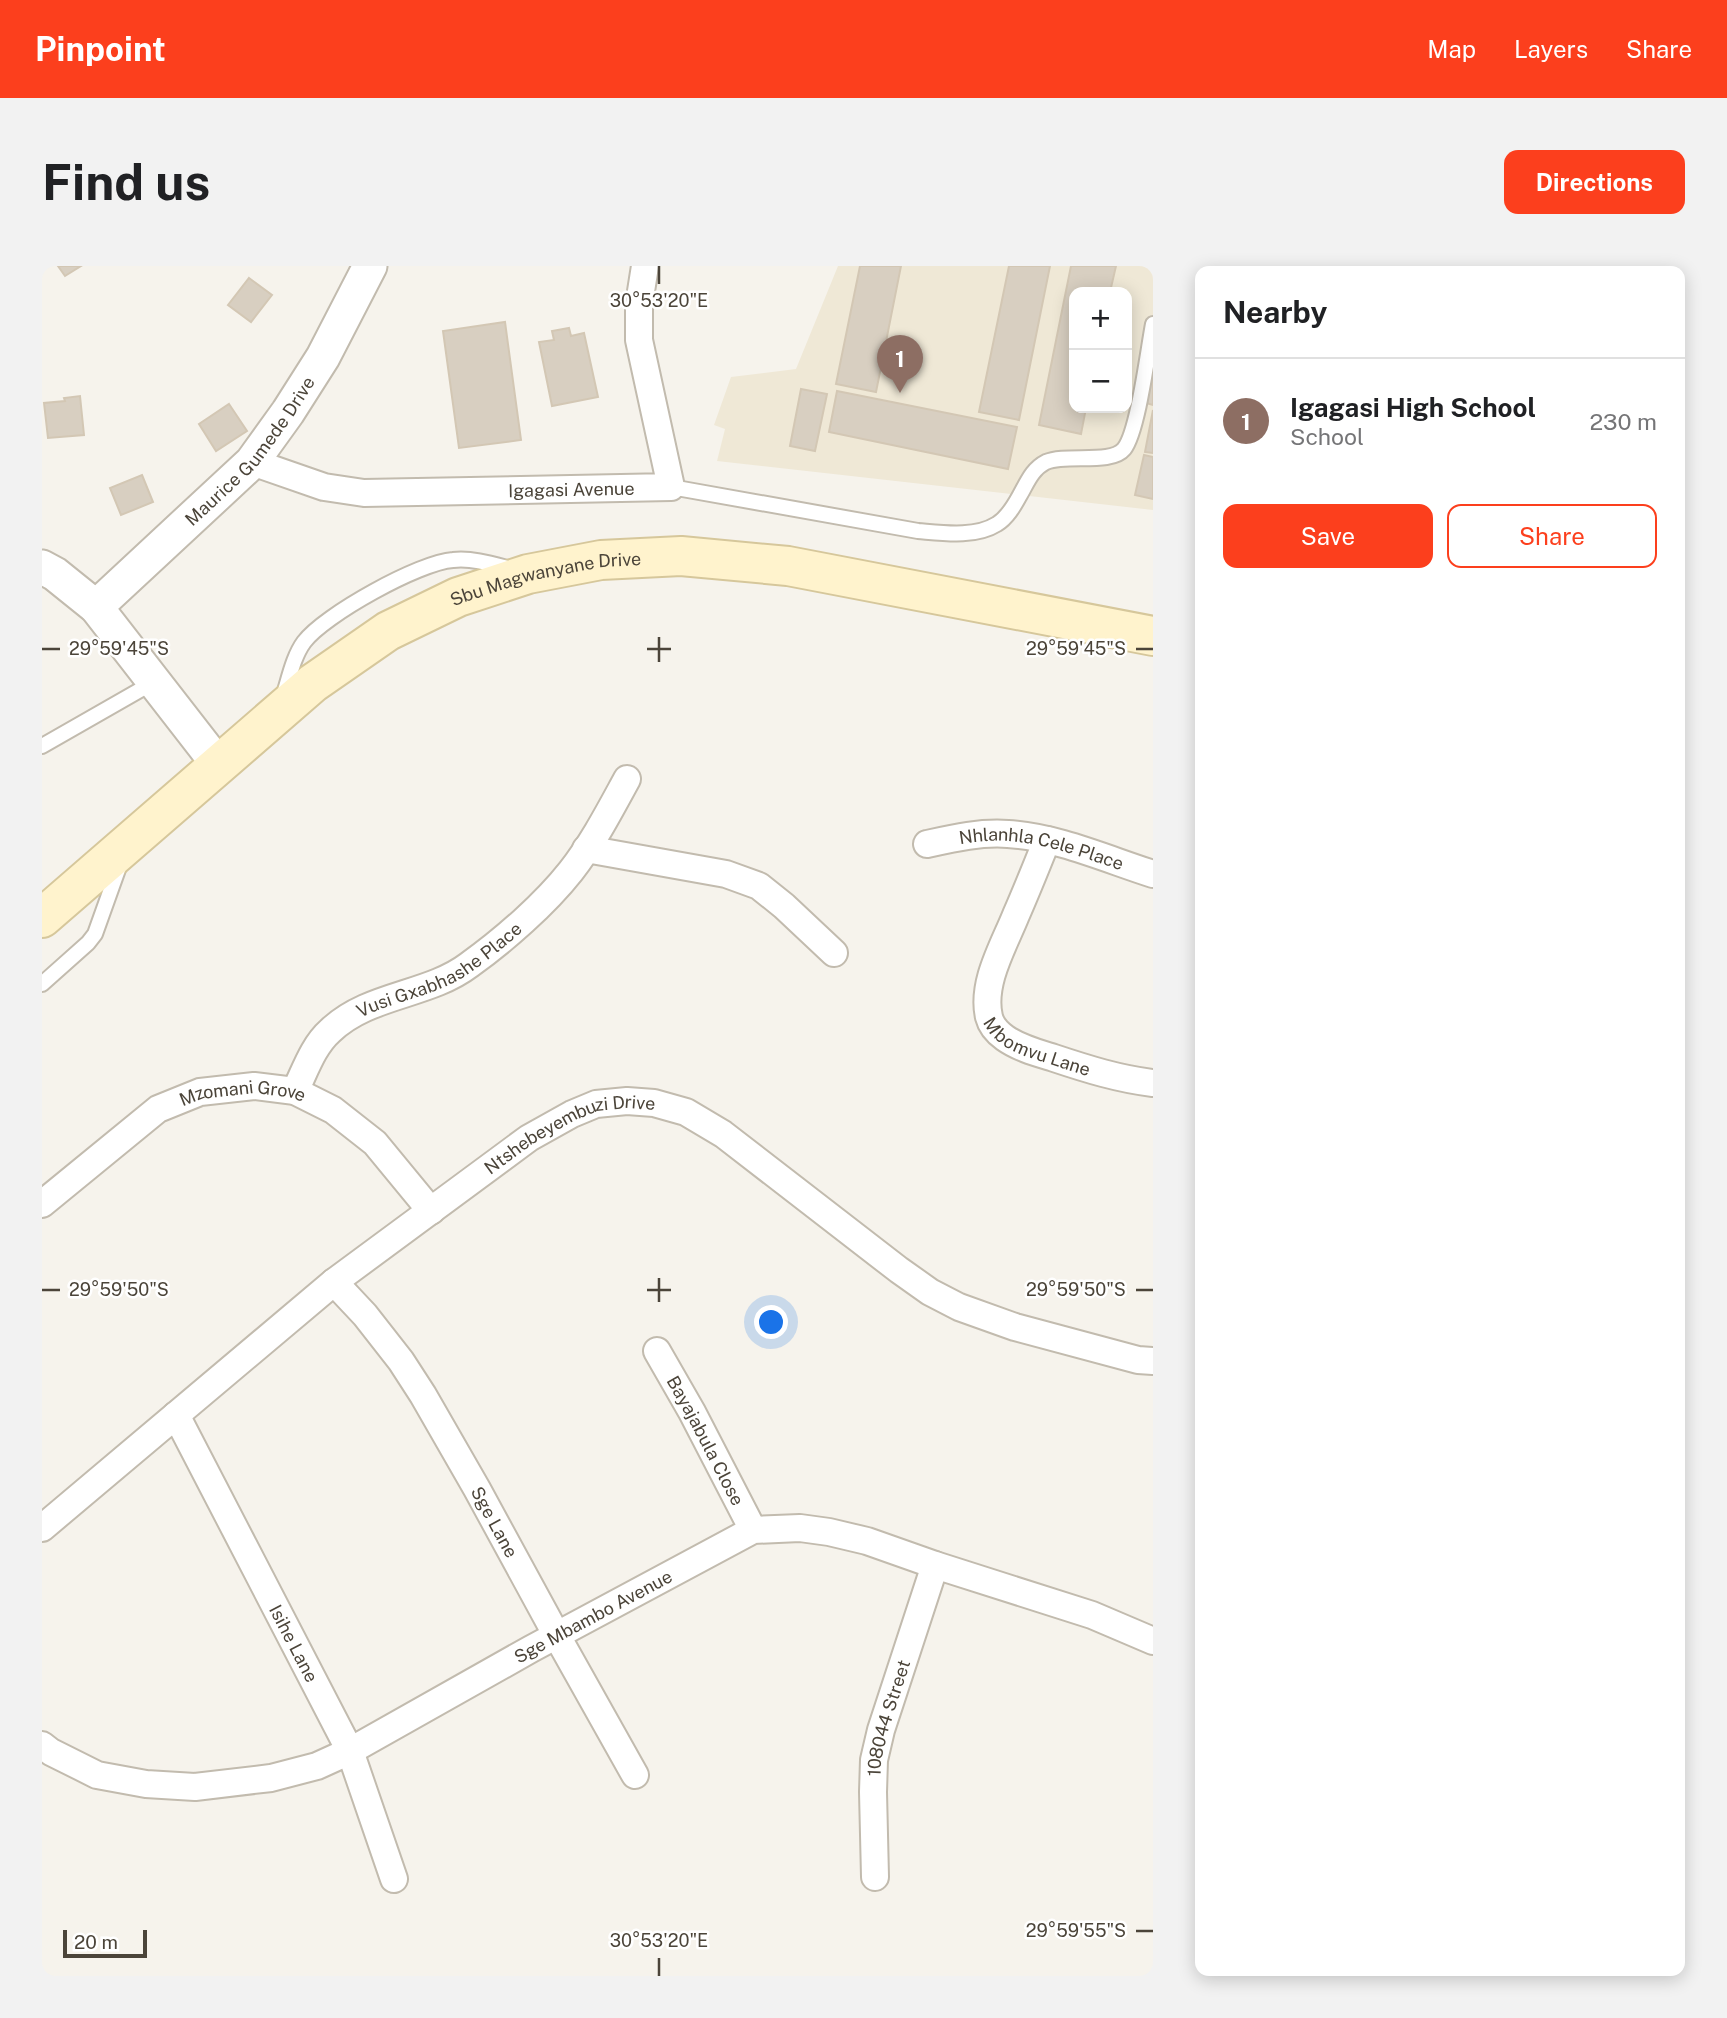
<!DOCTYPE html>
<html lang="en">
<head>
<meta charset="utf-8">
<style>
	body { margin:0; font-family:"Public Sans",sans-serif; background:#f2f2f2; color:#202124 }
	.controls { position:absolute; right:21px; top:21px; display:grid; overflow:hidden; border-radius:14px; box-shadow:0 4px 18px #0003 }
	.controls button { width:63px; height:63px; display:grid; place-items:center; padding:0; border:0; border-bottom:2px solid #e0e0e0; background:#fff; color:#202124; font:35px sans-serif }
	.scale { position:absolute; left:21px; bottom:18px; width:84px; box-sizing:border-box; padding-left:7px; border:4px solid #4b4439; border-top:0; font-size:19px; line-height:24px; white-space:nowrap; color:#4b4439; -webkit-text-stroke:5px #fff; paint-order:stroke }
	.you { position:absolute; left:730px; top:1057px; width:24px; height:24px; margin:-18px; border:5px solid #fff; border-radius:50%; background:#1a73e8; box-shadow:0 0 0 10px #1a73e833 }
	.badge { display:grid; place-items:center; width:46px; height:46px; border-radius:50%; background:#fc3f1d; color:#fff; font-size:23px; font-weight:700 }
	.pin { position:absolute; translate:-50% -58px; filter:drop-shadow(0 2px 4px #0008) }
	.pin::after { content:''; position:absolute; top:37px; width:24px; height:21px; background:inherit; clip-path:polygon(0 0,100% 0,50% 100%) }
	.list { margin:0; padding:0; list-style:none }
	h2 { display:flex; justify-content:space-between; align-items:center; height:91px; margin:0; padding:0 28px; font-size:30px }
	h2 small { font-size:23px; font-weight:400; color:#757577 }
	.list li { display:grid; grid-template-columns:46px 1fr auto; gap:21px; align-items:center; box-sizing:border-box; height:126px; padding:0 28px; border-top:2px solid #e0e0e0 }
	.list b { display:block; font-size:26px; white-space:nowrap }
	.list p { margin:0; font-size:23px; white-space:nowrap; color:#757577 }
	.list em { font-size:23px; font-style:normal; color:#757577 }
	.actions { display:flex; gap:14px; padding:21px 28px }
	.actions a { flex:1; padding:16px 0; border:2px solid #fc3f1d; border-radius:14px; text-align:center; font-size:24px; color:#fc3f1d }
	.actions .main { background:#fc3f1d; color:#fff }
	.map { position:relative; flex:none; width:1111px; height:1710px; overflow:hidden; border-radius:14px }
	header { display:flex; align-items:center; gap:42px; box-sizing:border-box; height:98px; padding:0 35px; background:#fc3f1d; color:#fff }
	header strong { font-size:33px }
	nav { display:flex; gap:38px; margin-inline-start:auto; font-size:24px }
	.intro { display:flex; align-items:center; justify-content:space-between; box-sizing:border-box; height:168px; padding:0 42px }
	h1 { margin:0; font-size:49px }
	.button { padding:18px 32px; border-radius:14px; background:#fc3f1d; color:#fff; font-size:24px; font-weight:700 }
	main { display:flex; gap:42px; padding:0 42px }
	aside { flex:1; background:#fff; border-radius:14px; box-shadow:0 4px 18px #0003 }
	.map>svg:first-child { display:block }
	.education { fill:#efe8d6; fill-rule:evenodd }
	.building { fill:#d8cfc1; stroke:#d3c7b4; stroke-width:2 }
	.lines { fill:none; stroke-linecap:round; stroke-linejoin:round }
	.service-casing { stroke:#c2bbae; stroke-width:18 }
	.minor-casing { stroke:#c2bbae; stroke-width:30 }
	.tertiary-casing { stroke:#c2bbae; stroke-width:37 }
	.secondary-casing { stroke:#d6c79b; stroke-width:42 }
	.service { stroke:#fff; stroke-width:14 }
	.minor { stroke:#fff; stroke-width:26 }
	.tertiary { stroke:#fff; stroke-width:33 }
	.secondary { stroke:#fff3cd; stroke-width:38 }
	.ticks { fill:none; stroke:#4b4439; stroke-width:2.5 }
	.labels { text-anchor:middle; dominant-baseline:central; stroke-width:5; stroke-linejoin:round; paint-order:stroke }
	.street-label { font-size:18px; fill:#4b4439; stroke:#fff }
	.ticks-label { font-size:18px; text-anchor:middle; fill:#4b4439; stroke:#fff; stroke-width:5; stroke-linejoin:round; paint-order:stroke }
</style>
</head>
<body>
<header>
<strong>Pinpoint</strong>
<nav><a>Map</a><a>Layers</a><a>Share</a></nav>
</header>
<div class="intro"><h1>Find us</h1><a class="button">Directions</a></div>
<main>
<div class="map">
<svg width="1111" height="1710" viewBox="0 0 1111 1710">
	<rect width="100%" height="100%" fill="#f6f3ec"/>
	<!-- education -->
	<path class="education" d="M796,0H1111V244L675,195L683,163L672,159L689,111L754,103ZM1032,26H1085V142H1032Z"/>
	<!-- building -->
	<path class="building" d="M16,0H39L23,10Z
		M818,0H859L834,126L794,118Z
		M967,0H1008L977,154L937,146Z
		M1029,0H1074L1068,26H1032V142H1044L1039,168L997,159Z
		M207,12L230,29L209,56L186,39Z
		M463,56L479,174L417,182L401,65Z
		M527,62L529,70L542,67L556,131L510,140L497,76L512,74L510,65Z
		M1111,104V139L1104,137Z
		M759,123L785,128L773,185L748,180Z
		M795,125L975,161L966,203L787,166Z
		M38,130L42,169L6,172L2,137L23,135L22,132Z
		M187,138L205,165L174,185L157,158Z
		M1111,144V187L1103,186Z
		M1102,189L1111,191V233L1093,229Z
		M100,209L111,236L79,249L68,222Z"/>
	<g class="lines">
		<defs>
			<path id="service" d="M629,221L876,265C900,267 933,272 955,258C965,252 972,240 978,229C985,217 990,203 1004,196C1024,187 1069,199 1082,183C1096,166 1106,84 1111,58
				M241,431C247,413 251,391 262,376C282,349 378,296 411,294C431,292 450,298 469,303
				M0,480L112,416
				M0,718L46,677L53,668L78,598"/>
			<g id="minor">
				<path id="s1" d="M210,196L282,221L322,227L629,221L597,74V38L603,0"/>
				<path id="s2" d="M1005,574C995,599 985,624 974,649C962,679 939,717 947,751C949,759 956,767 963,772C977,782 996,787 1012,792C1045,803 1077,813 1111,817"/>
				<path id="s3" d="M885,578C912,572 938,566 966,568C1015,571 1064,593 1111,608"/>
				<path d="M544,583L684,608L717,620L742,640L792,687"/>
				<path id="s4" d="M253,825C263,805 271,780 288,765C326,728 386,730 427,699C462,674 503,638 529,605C551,577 568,544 585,513"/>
				<path id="s5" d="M0,938L116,843L158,826L212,820L253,825L291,844L333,877L389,945"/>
				<path id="s6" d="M292,1016L323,1049L359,1095L381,1129L435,1223L515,1370L593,1509"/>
				<path id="s7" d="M615,1085L650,1146L711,1264"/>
				<path id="s8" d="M134,1149L308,1485L352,1613"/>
				<path id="s9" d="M0,1262L292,1016L487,872L530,848L554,838L585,835L612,837L644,846L681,868L857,1004L888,1026L917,1041L973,1061L1096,1094L1111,1095"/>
				<path id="s10" d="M0,1479L9,1486L55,1509L104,1518L153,1521L229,1512L275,1500L308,1485L489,1383L711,1264L758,1262L787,1266L825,1275L893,1299L1050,1349L1111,1375"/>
				<path id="s11" d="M833,1611L831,1526L832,1494L839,1464L893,1299"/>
			</g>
			<g id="tertiary">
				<path d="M0,301L13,308L54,341L176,498"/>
				<path id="s12" d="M54,341L210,196L246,146L281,91L328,0"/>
			</g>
			<g id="secondary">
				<path id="s13" d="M0,652L271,417L346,365L416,331L486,308L559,294L639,290L746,300L1111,370"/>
			</g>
		</defs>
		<!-- service casing -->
		<use href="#service" class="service-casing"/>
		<!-- minor casing -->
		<use href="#minor" class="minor-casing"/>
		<!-- tertiary casing -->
		<use href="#tertiary" class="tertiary-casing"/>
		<!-- secondary casing -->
		<use href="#secondary" class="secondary-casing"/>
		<!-- service -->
		<use href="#service" class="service"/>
		<!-- minor -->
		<use href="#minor" class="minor"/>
		<!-- tertiary -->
		<use href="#tertiary" class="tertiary"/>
		<!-- secondary -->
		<use href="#secondary" class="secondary"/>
	</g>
	<!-- ticks -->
	<path class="ticks" d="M617,0V18M617,371V396M0,383H18M605,383H629M1094,383H1111M617,1012V1036M0,1024H18M605,1024H629M1094,1024H1111M1094,1665H1111M617,1692V1710"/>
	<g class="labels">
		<!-- street labels -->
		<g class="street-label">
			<text stroke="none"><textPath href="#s12" startOffset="220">Maurice Gumede Drive</textPath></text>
			<text stroke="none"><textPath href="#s1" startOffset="324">Igagasi Avenue</textPath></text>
			<text stroke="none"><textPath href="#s13" startOffset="618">Sbu Magwanyane Drive</textPath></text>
			<text stroke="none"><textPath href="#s3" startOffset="117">Nhlanhla Cele Place</textPath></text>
			<text stroke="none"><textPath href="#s4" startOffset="196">Vusi Gxabhashe Place</textPath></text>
			<text stroke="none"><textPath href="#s2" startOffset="248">Mbomvu Lane</textPath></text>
			<text stroke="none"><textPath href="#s5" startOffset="238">Mzomani Grove</textPath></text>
			<text stroke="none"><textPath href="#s9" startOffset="665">Ntshebeyembuzi Drive</textPath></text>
			<text stroke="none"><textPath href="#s7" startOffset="102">Bayajabula Close</textPath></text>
			<text stroke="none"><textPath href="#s6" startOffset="290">Sge Lane</textPath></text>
			<text stroke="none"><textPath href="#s10" startOffset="600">Sge Mbambo Avenue</textPath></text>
			<text stroke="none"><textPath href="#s8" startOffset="257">Isihe Lane</textPath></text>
			<text stroke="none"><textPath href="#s11" startOffset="161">108044 Street</textPath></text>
		</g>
	</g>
	<g class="ticks-label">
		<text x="617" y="41">30°53'20"E</text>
		<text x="77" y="389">29°59'45"S</text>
		<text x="1034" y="389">29°59'45"S</text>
		<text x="77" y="1030">29°59'50"S</text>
		<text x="1034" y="1030">29°59'50"S</text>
		<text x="1034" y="1671">29°59'55"S</text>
		<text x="617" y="1681">30°53'20"E</text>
	</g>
</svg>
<div class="controls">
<button>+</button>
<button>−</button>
</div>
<div class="scale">20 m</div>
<div class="you"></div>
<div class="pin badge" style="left:858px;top:127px;background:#8d6e63">1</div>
</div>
<aside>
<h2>Nearby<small></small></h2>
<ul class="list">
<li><span class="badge" style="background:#8d6e63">1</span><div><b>Igagasi High School</b><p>School</p></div><em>230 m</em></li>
</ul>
<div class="actions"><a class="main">Save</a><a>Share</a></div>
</aside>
</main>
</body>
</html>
